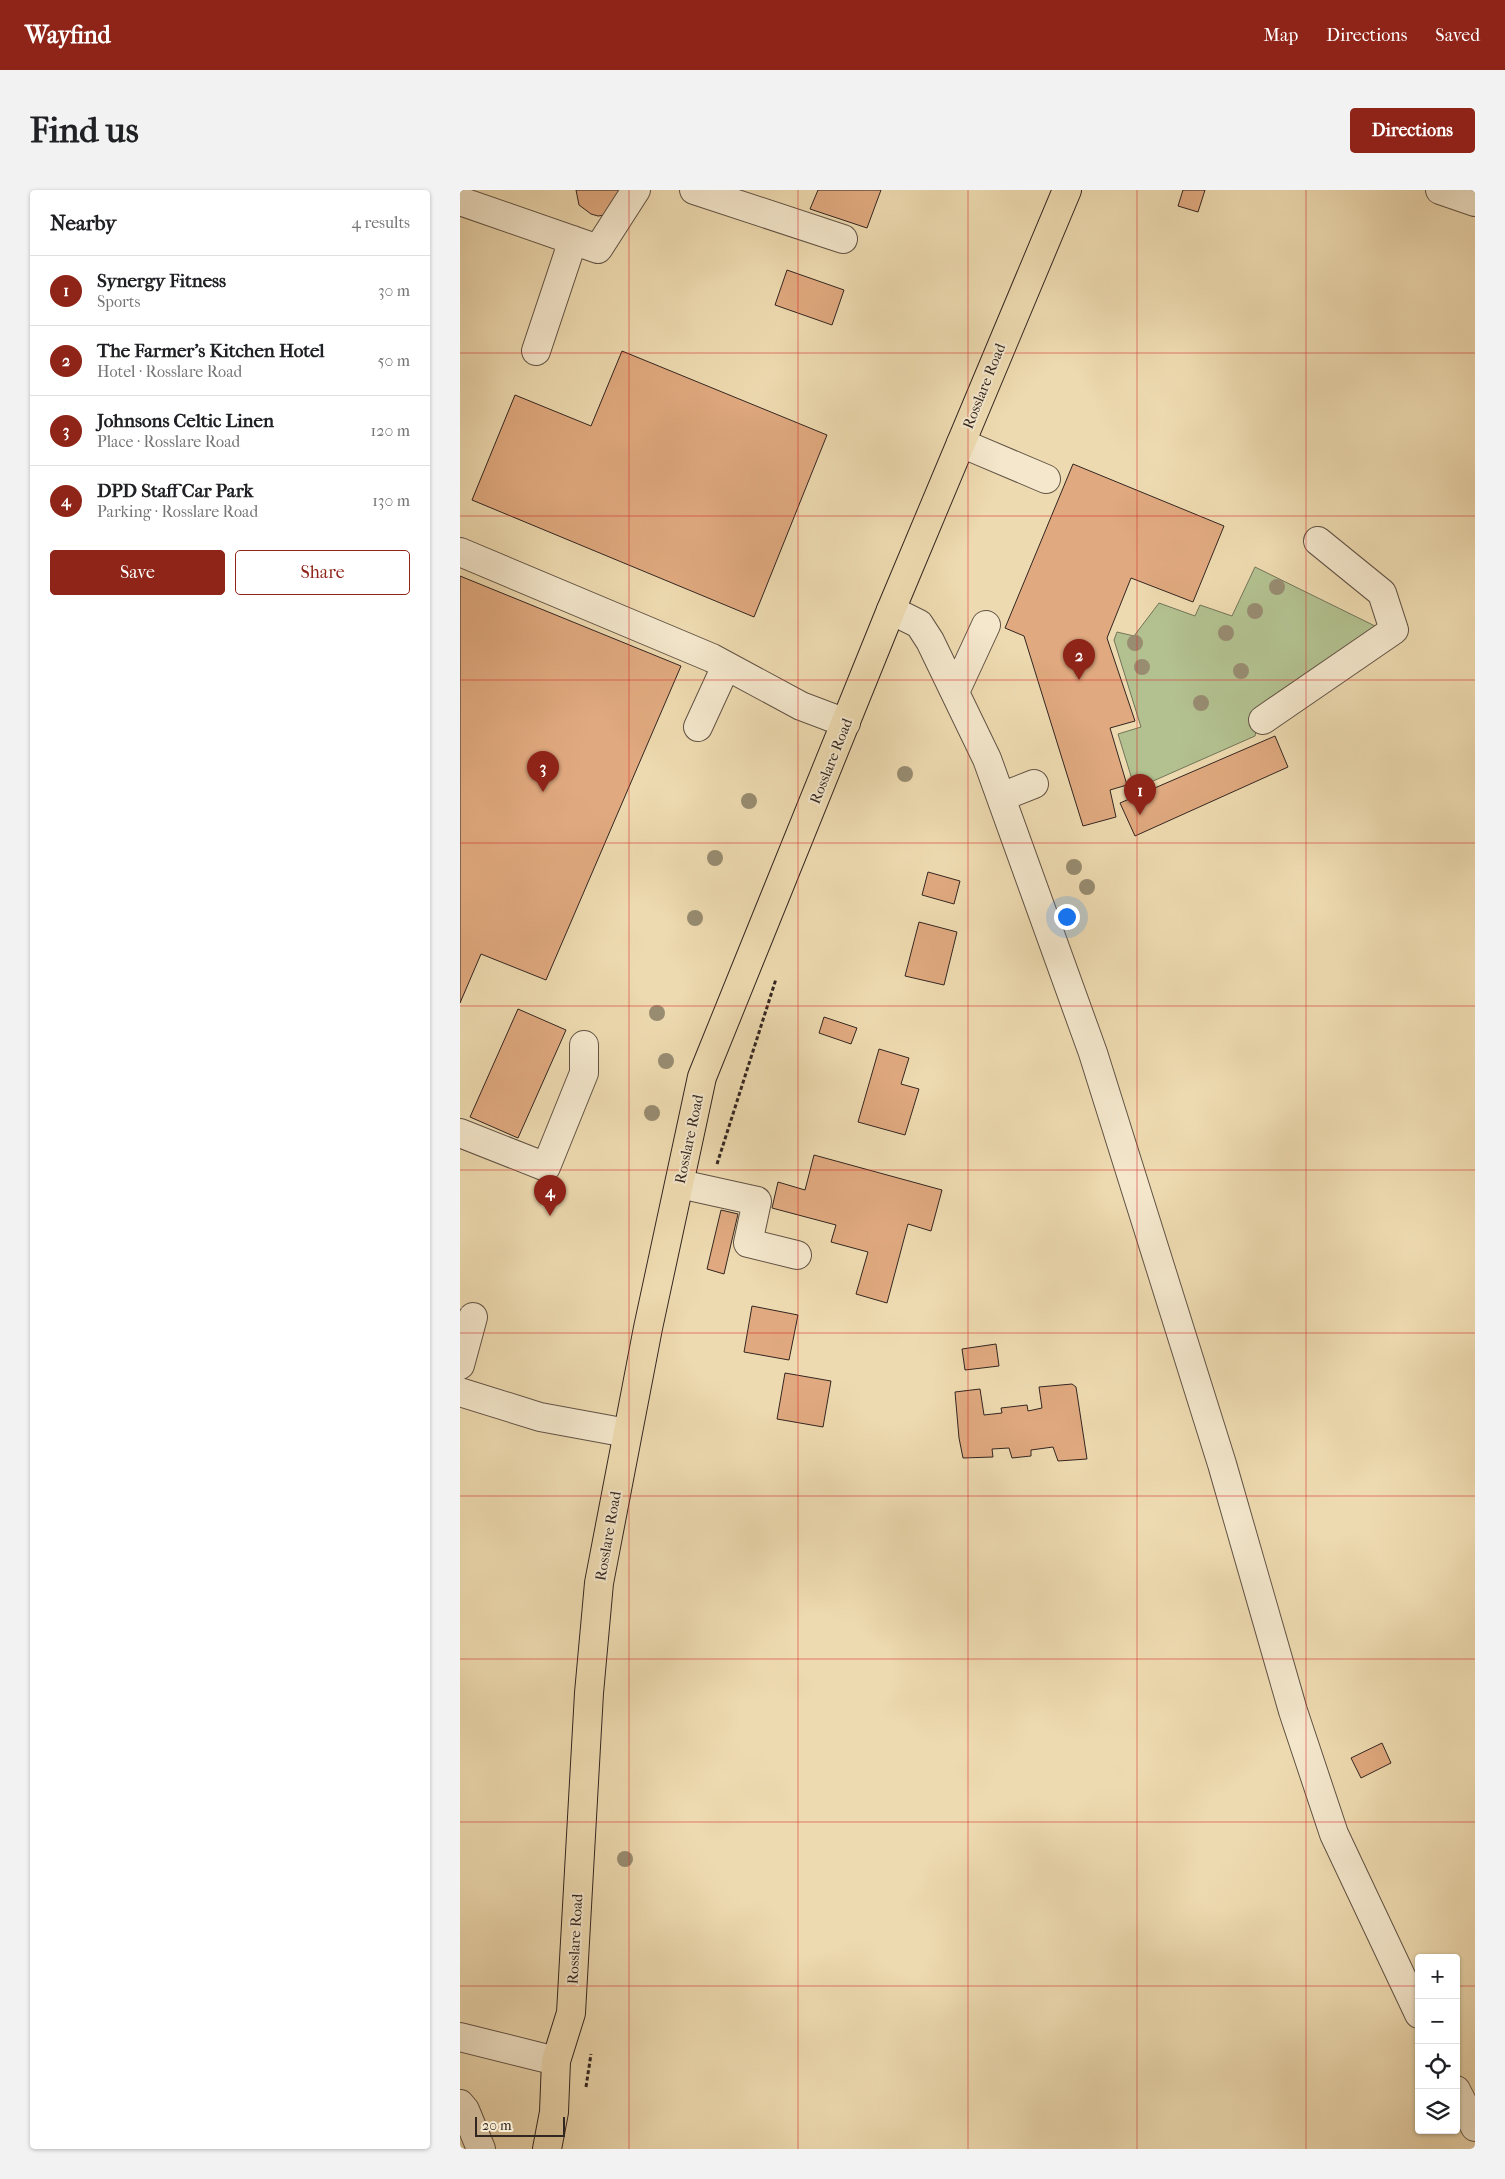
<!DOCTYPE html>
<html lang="en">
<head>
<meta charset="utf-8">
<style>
	body { margin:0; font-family:"IM FELL French Canon",serif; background:#f2f2f2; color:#202124 }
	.controls { position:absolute; right:15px; bottom:15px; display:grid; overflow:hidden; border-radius:5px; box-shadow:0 1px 4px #0004 }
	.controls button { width:45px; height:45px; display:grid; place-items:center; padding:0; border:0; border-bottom:1px solid #e0e0e0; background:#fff; color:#202124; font:25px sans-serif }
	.scale { position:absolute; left:15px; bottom:12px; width:90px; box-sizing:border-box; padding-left:5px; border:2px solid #322621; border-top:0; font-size:14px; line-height:18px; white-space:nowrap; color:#322621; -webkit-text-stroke:4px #f4e7cc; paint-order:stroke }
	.you { position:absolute; left:606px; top:726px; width:18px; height:18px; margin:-12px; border:4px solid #fff; border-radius:50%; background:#1a73e8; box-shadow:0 0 0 8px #1a73e833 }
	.badge { display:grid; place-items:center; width:32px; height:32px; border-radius:50%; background:#8f2418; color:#fff; font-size:16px; font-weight:700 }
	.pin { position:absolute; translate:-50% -41px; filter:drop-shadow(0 1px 2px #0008) }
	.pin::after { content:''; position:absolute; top:26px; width:18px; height:15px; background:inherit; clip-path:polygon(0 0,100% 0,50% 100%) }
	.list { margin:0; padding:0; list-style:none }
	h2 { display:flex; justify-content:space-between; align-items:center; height:65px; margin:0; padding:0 20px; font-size:21px }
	h2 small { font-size:16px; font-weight:400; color:#757577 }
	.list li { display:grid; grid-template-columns:32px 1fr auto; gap:15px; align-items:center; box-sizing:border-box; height:70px; padding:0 20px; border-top:1px solid #e0e0e0 }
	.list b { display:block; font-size:19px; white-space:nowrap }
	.list p { margin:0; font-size:16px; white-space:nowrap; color:#757577 }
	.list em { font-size:16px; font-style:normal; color:#757577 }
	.actions { display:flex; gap:10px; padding:15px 20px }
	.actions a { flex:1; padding:11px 0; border:1px solid #8f2418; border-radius:5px; text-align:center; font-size:18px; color:#8f2418 }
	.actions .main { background:#8f2418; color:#fff }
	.icon { flex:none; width:28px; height:28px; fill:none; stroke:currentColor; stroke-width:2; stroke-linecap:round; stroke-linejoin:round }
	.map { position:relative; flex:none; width:1015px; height:1959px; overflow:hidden; border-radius:5px }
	header { display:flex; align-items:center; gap:30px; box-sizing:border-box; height:70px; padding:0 25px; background:#8f2418; color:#fff }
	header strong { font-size:24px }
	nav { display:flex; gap:28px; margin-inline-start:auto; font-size:18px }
	.intro { display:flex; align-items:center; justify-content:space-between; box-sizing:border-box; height:120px; padding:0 30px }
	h1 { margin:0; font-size:35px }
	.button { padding:12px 22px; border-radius:5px; background:#8f2418; color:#fff; font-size:18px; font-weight:700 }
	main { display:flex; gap:30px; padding:0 30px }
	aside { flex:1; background:#fff; border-radius:5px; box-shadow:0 1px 4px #0004 }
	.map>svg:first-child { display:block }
	.green { fill:#b3c190; stroke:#727458 }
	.building { fill:#e0a97f; stroke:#322621 }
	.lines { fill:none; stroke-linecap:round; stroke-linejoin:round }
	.minor-casing { stroke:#615345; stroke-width:30 }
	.major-casing { stroke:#322621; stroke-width:30 }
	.path { stroke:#322621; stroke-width:3; stroke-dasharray:4 2.5; stroke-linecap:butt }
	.minor { stroke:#f4e7cc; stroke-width:28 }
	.major { stroke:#eedab0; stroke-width:28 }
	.tree { fill:#988c71 }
	.grid { fill:none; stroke:#d62828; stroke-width:1; stroke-opacity:0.55 }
	.labels { text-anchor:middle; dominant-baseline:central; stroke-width:4; stroke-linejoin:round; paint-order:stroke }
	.street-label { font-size:15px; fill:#322621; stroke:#f4e7cc }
</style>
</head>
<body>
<header>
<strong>Wayfind</strong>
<nav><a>Map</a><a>Directions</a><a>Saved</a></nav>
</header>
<div class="intro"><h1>Find us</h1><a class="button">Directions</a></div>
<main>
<aside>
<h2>Nearby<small>4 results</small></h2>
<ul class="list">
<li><span class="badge">1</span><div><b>Synergy Fitness</b><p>Sports</p></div><em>30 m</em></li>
<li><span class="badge">2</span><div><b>The Farmer's Kitchen Hotel</b><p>Hotel · Rosslare Road</p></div><em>50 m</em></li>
<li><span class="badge">3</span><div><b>Johnsons Celtic Linen</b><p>Place · Rosslare Road</p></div><em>120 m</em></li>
<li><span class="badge">4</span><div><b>DPD Staff Car Park</b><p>Parking · Rosslare Road</p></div><em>130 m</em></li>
</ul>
<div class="actions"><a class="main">Save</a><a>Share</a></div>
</aside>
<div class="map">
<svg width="1015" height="1959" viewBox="0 0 1015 1959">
	<rect width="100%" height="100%" fill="#eedab0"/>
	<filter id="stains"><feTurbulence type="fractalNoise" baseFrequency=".004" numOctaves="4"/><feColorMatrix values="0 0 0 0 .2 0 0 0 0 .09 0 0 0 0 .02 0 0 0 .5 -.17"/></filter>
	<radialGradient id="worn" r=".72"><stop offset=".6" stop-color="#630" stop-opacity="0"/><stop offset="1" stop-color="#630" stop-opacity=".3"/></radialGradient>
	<!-- green -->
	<path class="green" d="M795,377L917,437L802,515L795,546L675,599L658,544L681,537L654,450L657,442L674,446L699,413L735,426L740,415L772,426Z"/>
	<!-- building -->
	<path class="building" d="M116,0H163L146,25L138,26L131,24L119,15Z
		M358,0H421L407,38L350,19Z
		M723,0H745L738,22L718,16Z
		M327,80L384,100L372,135L315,115Z
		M162,161L367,245L294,427L12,310L55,205L131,236Z
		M613,274L764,336L733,412L671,388L647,448L675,531L650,538L667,595L650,600L656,627L623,636L564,446L545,438Z
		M0,386L221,476L86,790L21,764L0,813Z
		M815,546L828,577L675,646L660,613Z
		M468,682L500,691L494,714L462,705Z
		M459,732L497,742L484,795L445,786Z
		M58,819L106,840L58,948L10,927Z
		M364,827L397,838L391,854L359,843Z
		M419,859L449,868L441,894L459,899L445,945L398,932Z
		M354,965L482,1000L471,1041L448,1034L427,1113L396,1104L408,1062L371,1052L376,1035L312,1018L318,992L345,1000Z
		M261,1020L278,1024L264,1084L247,1079Z
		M292,1116L338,1125L329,1170L284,1162Z
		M536,1154L539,1176L505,1180L502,1159Z
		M325,1183L371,1191L363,1237L317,1229Z
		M612,1194L616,1197L627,1269L598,1271L593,1257L571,1260V1266L552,1268L549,1258L532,1259L533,1267L503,1268L499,1248L495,1202L520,1199L524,1225L542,1223L541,1218L567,1215L568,1221L582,1218L579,1197Z
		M922,1553L931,1573L901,1588L891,1568Z"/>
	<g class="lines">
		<defs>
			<path id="minor" d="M234,0L383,49
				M980,0L1015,12
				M0,11L138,59L176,0
				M76,161L113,50
				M501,253L586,289
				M0,362L252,468L341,516L386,533
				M431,420L459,434L470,451L527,569L633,863L762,1274L833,1521L874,1644L959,1824
				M495,502L526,435
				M803,530L934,440L922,403L858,351
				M238,537L266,476
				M541,607L574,594
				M0,943L86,977L124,883V855
				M220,994L297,1011L288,1053L337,1065
				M0,1175L13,1127
				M0,1202L80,1227L167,1243
				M0,1847L96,1871
				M996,1900L1015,1937
				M0,1914L5,1920L21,1959"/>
			<path id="major" d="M87,1959L94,1922L96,1871L111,1823L129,1503L139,1393L188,1138L242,887L431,420L607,0"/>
		</defs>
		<!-- minor casing -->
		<use href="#minor" class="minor-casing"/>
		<!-- major casing -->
		<use href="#major" class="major-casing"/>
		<!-- path -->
		<path class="path" d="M257,974L316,789
			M126,1897L131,1864"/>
		<!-- minor -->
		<use href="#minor" class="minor"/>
		<!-- major -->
		<use href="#major" class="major"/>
	</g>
	<!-- trees -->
	<g class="tree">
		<circle cx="817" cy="397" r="8"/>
		<circle cx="795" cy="421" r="8"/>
		<circle cx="766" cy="443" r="8"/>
		<circle cx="675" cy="453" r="8"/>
		<circle cx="682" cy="477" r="8"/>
		<circle cx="781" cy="481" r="8"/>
		<circle cx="741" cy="513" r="8"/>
		<circle cx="445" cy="584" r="8"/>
		<circle cx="289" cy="611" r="8"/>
		<circle cx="255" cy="668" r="8"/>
		<circle cx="614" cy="677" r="8"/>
		<circle cx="627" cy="697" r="8"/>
		<circle cx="235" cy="728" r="8"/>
		<circle cx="197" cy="823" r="8"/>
		<circle cx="206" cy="871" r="8"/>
		<circle cx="192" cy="923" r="8"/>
		<circle cx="165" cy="1669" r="8"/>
	</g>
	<!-- grid -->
	<path class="grid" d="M169,0V1959M338,0V1959M508,0V1959M677,0V1959M846,0V1959M0,163H1015M0,326H1015M0,490H1015M0,653H1015M0,816H1015M0,980H1015M0,1143H1015M0,1306H1015M0,1469H1015M0,1632H1015M0,1796H959M996,1796H1015"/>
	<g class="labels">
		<!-- street labels -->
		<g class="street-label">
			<text transform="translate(524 196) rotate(-68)">Rosslare Road</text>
			<text transform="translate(371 571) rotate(-68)">Rosslare Road</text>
			<text transform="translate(229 949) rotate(-78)">Rosslare Road</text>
			<text transform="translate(148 1346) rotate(-80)">Rosslare Road</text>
			<text transform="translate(115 1749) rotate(-87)">Rosslare Road</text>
		</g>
	</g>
	<rect width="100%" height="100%" filter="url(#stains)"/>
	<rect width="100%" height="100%" fill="url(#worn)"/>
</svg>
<div class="controls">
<button>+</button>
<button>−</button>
<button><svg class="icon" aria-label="locate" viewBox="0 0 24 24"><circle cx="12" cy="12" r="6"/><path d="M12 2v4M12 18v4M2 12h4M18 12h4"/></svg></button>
<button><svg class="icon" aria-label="layers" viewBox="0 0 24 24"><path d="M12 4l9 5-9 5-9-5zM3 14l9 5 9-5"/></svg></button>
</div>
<div class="scale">20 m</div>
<div class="you"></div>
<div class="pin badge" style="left:680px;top:625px">1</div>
<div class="pin badge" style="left:619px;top:490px">2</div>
<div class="pin badge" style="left:83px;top:602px">3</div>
<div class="pin badge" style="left:90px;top:1026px">4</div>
</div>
</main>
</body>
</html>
